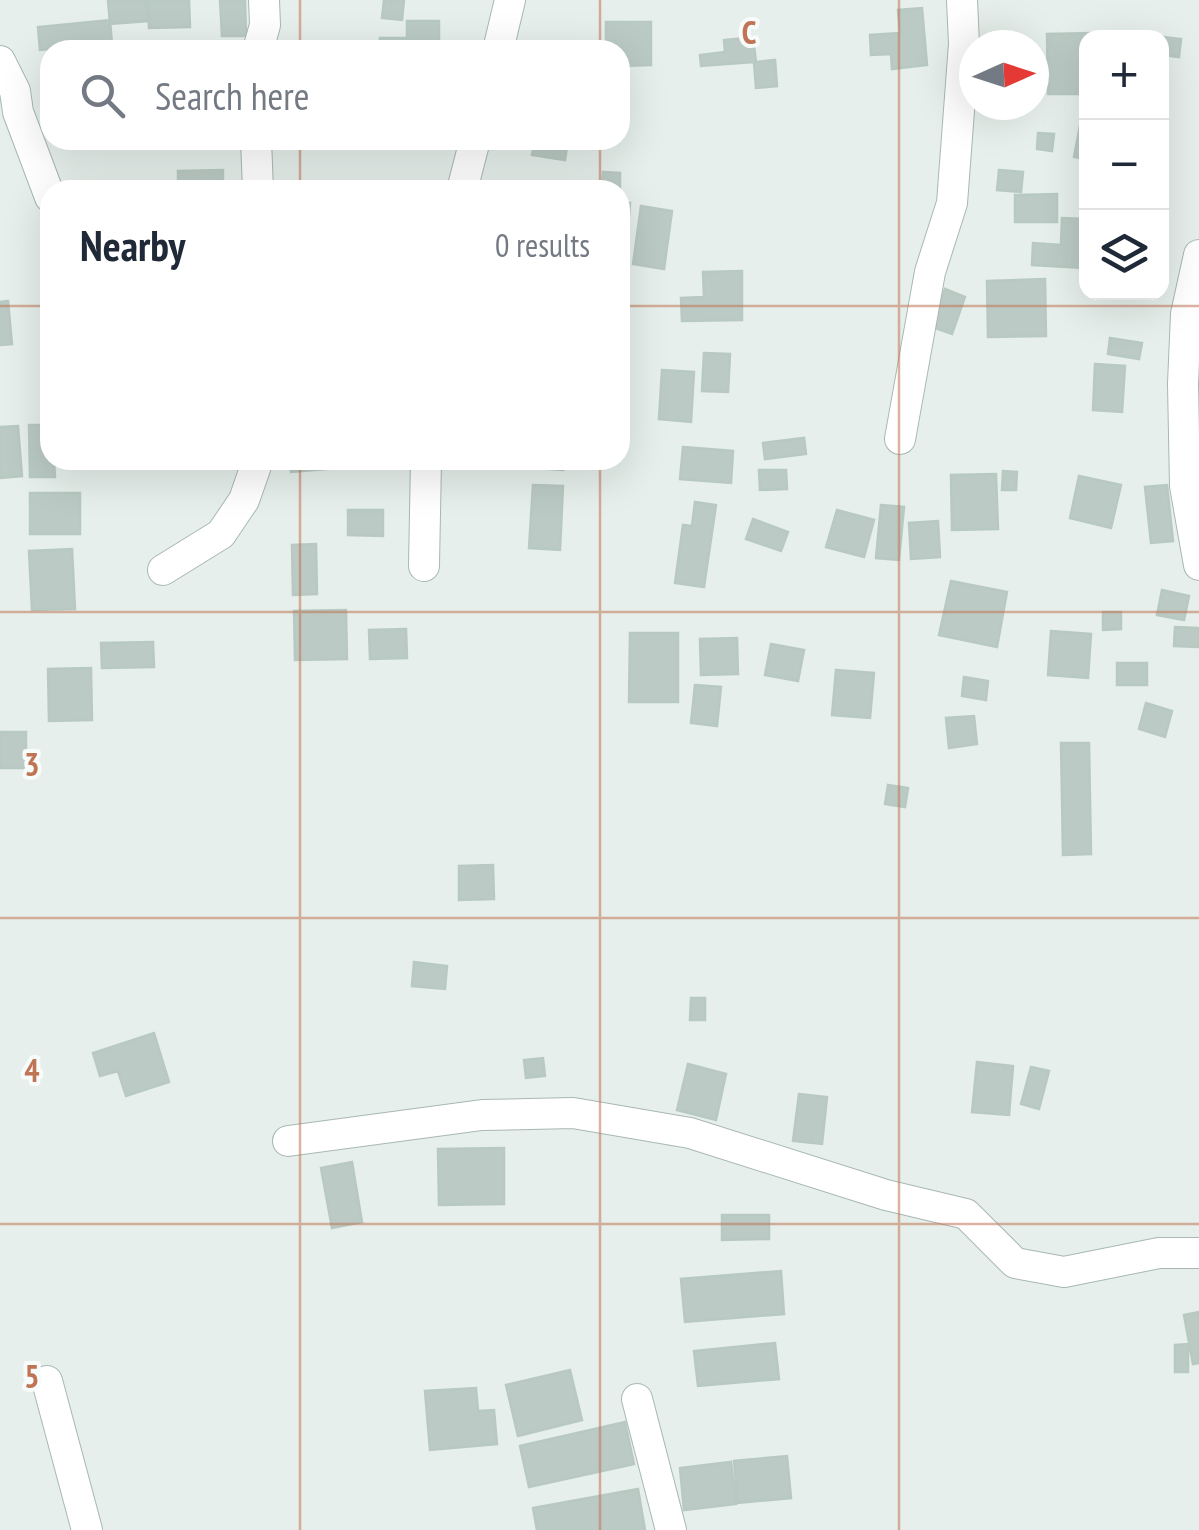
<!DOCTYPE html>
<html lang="en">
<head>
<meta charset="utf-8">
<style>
	body { margin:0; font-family:"PT Sans Narrow",sans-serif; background:#f6f6f7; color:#1f2937 }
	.controls { position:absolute; right:30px; top:30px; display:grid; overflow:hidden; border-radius:20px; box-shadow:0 10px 40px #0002 }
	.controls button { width:90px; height:90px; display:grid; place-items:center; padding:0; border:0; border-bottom:2px solid #e0e1e3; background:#fff; color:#1f2937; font:50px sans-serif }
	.compass { position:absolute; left:959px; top:30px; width:90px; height:90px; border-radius:50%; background:#fff; box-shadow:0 10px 40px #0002; rotate:87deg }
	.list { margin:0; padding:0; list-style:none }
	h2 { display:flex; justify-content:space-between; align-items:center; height:130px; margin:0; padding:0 40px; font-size:42px }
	h2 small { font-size:32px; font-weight:400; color:#747a83 }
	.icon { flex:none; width:55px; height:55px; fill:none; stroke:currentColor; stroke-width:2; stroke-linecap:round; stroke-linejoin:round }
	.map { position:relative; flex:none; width:1199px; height:1530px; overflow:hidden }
	.search { position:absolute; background:#fff; box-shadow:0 10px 40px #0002; left:40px; top:40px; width:590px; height:110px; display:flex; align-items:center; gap:25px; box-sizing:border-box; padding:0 35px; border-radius:30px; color:#747a83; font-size:38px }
	.panel { position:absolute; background:#fff; box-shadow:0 10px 40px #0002; left:40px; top:180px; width:590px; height:290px; border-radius:30px }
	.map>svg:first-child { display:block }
	.building { fill:#bbcac4; stroke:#b8c9c2; stroke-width:2.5 }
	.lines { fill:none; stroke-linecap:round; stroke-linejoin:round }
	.minor-casing { stroke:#a8b8b2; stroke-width:32 }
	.minor { stroke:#fff; stroke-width:30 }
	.grid { fill:none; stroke:#c07456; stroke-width:2.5; stroke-opacity:0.55 }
	.grid-label { font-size:32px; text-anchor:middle; font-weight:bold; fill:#c07456; stroke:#f7fbf9; stroke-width:8; stroke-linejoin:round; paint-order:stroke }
</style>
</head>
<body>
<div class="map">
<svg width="1199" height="1530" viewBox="0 0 1199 1530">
	<rect width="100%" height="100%" fill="#e6efeb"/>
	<!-- building -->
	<path class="building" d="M108,0H146L148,21L110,24Z
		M148,0H189L190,27L149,28Z
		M220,0H245L246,36H222Z
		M384,0H404L402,20L382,18Z
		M922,8L927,65L892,69L891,54L871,55L870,35L900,33L898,10Z
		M110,20L112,44L40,50L38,27Z
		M407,21H439V50H380V38H407Z
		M606,22H651V65L620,66V50H606Z
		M1093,33V38H1086V94H1048L1047,34Z
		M753,37L756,62L775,60L777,86L756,88L754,62L701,66L700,55L725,52L724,40Z
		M1163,37L1181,39L1179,57L1162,55Z
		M1083,110L1086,111V159L1074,157Z
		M1038,133L1054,134L1052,151L1037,149Z
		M535,140H568L565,160L532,155Z
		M223,170V190H178V171Z
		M999,170L1023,172L1021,192L997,190Z
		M603,172L620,173V190H602Z
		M1057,194V222H1015V195Z
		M620,203H630L627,240H620Z
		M641,206L672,211L664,269L633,264Z
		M1062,218L1085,219L1083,268L1032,265L1033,243L1061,245Z
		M742,271V320L682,321L681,298L704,297L703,272Z
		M1045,279L1046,336L988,337L987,281Z
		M945,289L965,297L952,334L932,327Z
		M8,301L12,344L0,345V302Z
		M1110,338L1142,343L1139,359L1108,354Z
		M704,353L730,354L728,392L702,391Z
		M1095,364L1125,366L1122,412L1093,410Z
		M662,370L694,372L691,422L659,419Z
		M29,425H50V460H54L55,477H30Z
		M18,426L22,476L0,478V427Z
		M804,438L806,454L765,459L763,443Z
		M683,447L733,451L731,483L680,479Z
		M290,460H350V467L291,472Z
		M492,460H563V470L492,465Z
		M759,470H786L787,489L760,490Z
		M1003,471L1017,472L1016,490H1002Z
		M996,474L998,529L952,530L951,475Z
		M1079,476L1121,485L1111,528L1070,518Z
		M533,485L563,486L560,550L529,548Z
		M1167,485L1173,541L1151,543L1145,487Z
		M30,493H80V534H30Z
		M695,502L716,505L704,587L675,583L683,525L692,526Z
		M881,505L904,507L899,560L876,558Z
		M348,510H383V536L348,535Z
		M837,510L874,520L864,557L826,547Z
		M753,519L788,532L781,551L746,539Z
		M938,521L940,557L911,559L909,523Z
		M316,544L317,594L293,595L292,545Z
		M72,549L75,609L32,610L29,551Z
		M951,581L1007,592L997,647L939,635Z
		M1162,590L1189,596L1184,620L1157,615Z
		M346,610L347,659L295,660L294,611Z
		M1103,612H1121V629L1103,630Z
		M1175,627L1199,628L1198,647L1174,646Z
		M406,629L407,658L370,659L369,630Z
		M1051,631L1091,634L1088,678L1048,675Z
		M630,633H678V702H629Z
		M737,638L738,674L701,675L700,639Z
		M153,642L154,667L102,668L101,643Z
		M771,644L804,650L798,681L765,675Z
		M1117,663H1147V685H1117Z
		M91,668L92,720L49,721L48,669Z
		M836,670L874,673L870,718L832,715Z
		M964,677L988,681L986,700L962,696Z
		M695,685L721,687L717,726L691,723Z
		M1146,703L1172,711L1165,737L1139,729Z
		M974,716L977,744L949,748L946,718Z
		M0,732H26V768H0Z
		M1061,743H1089L1091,854L1063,855Z
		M888,785L908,788L905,807L885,804Z
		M493,865L494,899L459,900V866Z
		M414,962L447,966L445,989L412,986Z
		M691,998H705V1020H690Z
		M154,1033L169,1082L126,1096L118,1071L100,1076L93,1053Z
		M543,1058L545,1076L526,1078L524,1060Z
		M977,1062L1013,1066L1009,1115L972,1112Z
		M688,1064L726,1074L716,1120L677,1110Z
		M1031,1067L1049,1071L1039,1109L1021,1104Z
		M799,1094L827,1097L822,1144L793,1141Z
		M504,1148V1204L439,1205L438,1149Z
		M352,1162L362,1222L332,1228L321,1168Z
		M722,1215H769V1239L722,1240Z
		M781,1271L784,1314L685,1322L681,1279Z
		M1199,1312V1363L1193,1364L1184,1315Z
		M775,1343L779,1379L698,1386L694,1351Z
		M1188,1344V1372H1175V1345Z
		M570,1370L582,1420L518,1436L506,1385Z
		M476,1388L478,1411L494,1410L497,1444L430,1450L425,1391Z
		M625,1422L634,1464L529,1487L520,1446Z
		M787,1456L791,1498L738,1503L734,1461Z
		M731,1462L736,1504L684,1510L680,1468Z
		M638,1489L645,1530H537L533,1508Z"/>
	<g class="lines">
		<defs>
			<path id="minor" d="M258,50L265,25L264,0
				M498,50L510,0
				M0,61L15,91L18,112L50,197
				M256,140L258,190
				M462,190L475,140
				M1199,255L1186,314L1183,384L1185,486L1199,565
				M900,439L930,272L952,203L964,44L962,0
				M424,566L426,460
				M163,570L221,534L244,500L258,460
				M288,1141L482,1115L573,1113L690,1133L886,1195L966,1214L1015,1263L1064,1272L1159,1253H1199
				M47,1381L87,1530
				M637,1399L671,1530"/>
		</defs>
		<!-- minor casing -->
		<use href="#minor" class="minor-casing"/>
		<!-- minor -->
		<use href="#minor" class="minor"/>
	</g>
	<!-- grid -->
	<path class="grid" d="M300,0V50M600,0V50M899,0V1530M300,140V190M600,140V190M0,306H50M620,306H1199M300,460V1530M600,460V1530M0,612H1199M0,918H1199M0,1224H1199"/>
	<g class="grid-label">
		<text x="749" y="44">C</text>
		<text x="32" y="776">3</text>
		<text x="32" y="1082">4</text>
		<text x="32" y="1388">5</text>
	</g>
</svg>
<div class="controls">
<button>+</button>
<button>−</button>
<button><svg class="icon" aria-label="layers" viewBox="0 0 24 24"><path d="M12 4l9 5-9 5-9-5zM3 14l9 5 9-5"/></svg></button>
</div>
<svg class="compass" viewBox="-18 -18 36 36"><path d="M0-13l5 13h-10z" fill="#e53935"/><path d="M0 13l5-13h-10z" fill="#747a83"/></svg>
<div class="search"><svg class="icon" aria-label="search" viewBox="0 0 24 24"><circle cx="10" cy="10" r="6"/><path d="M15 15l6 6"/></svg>Search here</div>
<section class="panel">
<h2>Nearby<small>0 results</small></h2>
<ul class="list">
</ul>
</section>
</div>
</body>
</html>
